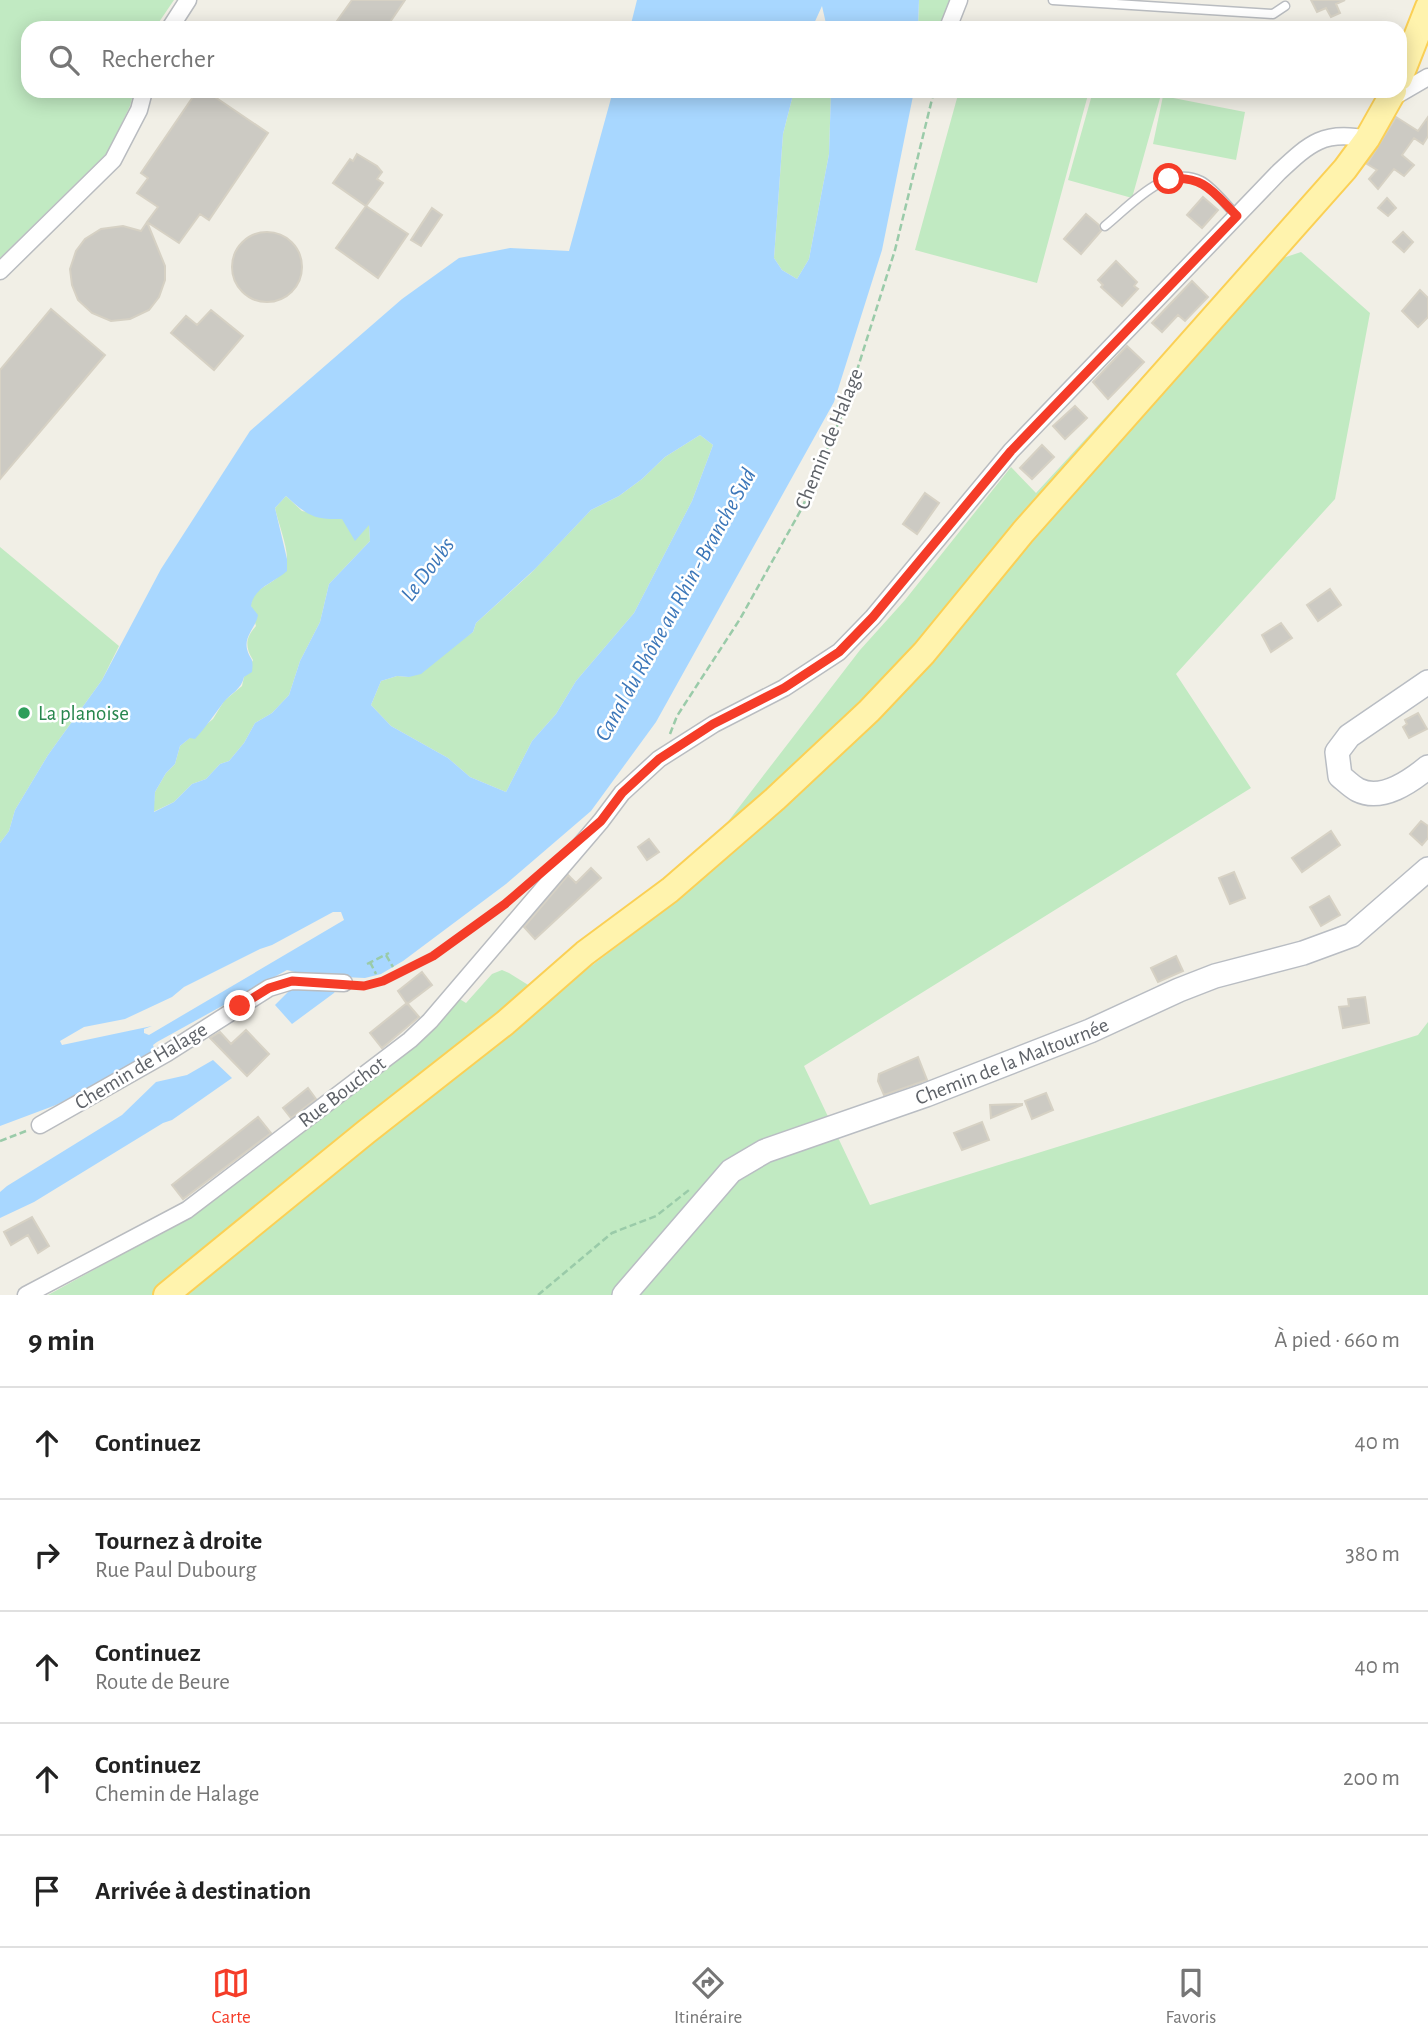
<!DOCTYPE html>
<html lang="fr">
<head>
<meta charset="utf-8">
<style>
	body { margin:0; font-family:"Alegreya Sans",sans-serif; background:#f2f2f2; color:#222 }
	.stop { position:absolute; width:21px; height:21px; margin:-16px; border:5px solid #f53c28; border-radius:50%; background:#fff }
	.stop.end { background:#f53c28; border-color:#fff; box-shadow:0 2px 7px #0008 }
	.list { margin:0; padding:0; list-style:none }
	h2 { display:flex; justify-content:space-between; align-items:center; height:91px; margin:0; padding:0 28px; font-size:30px }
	h2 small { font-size:23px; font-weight:400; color:#767676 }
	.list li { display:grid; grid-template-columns:46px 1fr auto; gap:21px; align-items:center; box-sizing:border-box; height:112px; padding:0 28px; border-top:2px solid #e0e0e0 }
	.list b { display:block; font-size:26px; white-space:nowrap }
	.list p { margin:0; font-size:23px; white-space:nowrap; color:#767676 }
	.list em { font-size:23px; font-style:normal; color:#767676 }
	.icon { flex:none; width:38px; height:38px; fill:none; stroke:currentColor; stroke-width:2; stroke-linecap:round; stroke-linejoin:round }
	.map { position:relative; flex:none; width:1428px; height:1295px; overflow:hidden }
	.search { position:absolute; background:#fff; box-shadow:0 4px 18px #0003; left:21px; right:21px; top:21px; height:77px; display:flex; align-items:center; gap:18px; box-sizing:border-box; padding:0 24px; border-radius:21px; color:#767676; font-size:26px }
	.sheet { height:651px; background:#fff }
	nav { display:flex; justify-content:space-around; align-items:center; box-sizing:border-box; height:98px; border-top:2px solid #e0e0e0; background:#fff; font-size:19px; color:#767676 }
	nav a { display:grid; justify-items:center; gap:4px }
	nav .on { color:#f53c28 }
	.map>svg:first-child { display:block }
	.green { fill:#c1eac2 }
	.water { fill:#a8d7ff; fill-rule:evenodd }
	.building { fill:#cccac3; stroke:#d6d1c4; stroke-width:2 }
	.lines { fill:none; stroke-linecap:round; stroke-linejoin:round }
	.lane-casing { stroke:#b9bcc0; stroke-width:11 }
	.street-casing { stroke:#b9bcc0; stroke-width:19 }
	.secondary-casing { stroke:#b9bdc3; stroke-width:26 }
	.primary-casing { stroke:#fbd055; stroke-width:28 }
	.path { stroke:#9acba9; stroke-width:2.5; stroke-dasharray:7 3.5; stroke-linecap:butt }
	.lane { stroke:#fff; stroke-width:8 }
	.street { stroke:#fff; stroke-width:16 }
	.secondary { stroke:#fff; stroke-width:23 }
	.primary { stroke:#fff3ad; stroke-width:24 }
	.route { stroke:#f53c28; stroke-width:9 }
	.leisure-dot { fill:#2e9e5b; stroke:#fff; stroke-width:2.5 }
	.labels { text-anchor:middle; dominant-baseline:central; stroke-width:5; stroke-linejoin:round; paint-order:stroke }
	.street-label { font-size:21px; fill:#5e6268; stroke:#fff }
	.leisure-label { font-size:21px; fill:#27864d; stroke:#fff; text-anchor:start }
	.water-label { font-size:23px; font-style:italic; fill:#3c77b9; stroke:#fff }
</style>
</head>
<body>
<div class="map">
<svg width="1428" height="1295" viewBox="0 0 1428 1295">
	<rect width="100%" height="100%" fill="#f1efe6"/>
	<!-- green -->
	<path class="green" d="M0,0H174L155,28H28V91H134L130,106L108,152L0,258Z
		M919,0H952L942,28H918Z
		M794,91H831L829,154L809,259L797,279L782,270L774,258L783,134Z
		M959,91H1089L1037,283L915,250Z
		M1093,91H1162L1132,198L1068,180Z
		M1163,96L1245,112L1236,160L1153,144Z
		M1301,252L1370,313L1335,499L1176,674L1251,788L804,1066L870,1205L1418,1035L1428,1022V1295H48L188,1218L458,998L466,1003L492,974L502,970L509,973L549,998L653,919L860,650L905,600L1011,467L1036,493L1238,273Z
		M700,435L713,445L692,501L634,613L576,681L556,714L532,741L506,792L470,777L448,758L391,726L371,705L381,681L397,676L409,677L473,632L476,623L530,574L591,510L619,496L642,479L665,457Z
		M286,496L302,511L369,524L370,541L329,584L320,622L300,661L289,695L272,713L255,723L244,743L229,761L220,764L206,779L192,784L174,802L153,812L155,792L166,773L175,764L180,746L213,719L224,701L242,686L244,677L253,660C245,647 245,638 256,626C254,619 251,611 251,604C252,584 286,585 287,558C287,545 278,522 275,508Z
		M0,547L119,646L102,680L48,755L15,810L9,831L0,843Z"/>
	<!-- water -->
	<path class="water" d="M637,0H919L918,28H827L822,6L812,28H630Z
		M613,91H794L783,134L774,258L782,270L797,279L809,259L829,154L831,91H914L882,250L834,402L656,722L591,811L506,884L403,961L381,974L365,978L343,977L334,993L292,1024L275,1005L291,989L295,972L287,970L157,1042L153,1045L156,1054L56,1105L0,1126V843L9,831L15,810L48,755L102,680L161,569L250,431L402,299L459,258L510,248L569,251ZM700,435L713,445L692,501L634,613L576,681L556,714L532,741L506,792L470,777L448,758L391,726L371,705L381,681L397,676L409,677L421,674L473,632L476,623L535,569L591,510L619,496L642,479L665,457ZM286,496C307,515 313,520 342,519L355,541L369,525L370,541L329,584L320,622L300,661L289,695L272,713L255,723L244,743L229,761L220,764L206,779L192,784L174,802L154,812L155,792L166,773L175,764L180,746L190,738L195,739C206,727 214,715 223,703C231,693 241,690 244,677L252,672C254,656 250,661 247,649C244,636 256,627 258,615L251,606C254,587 274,583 287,571V559L275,508ZM333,912H341L344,920L149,1035L144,1033V1029L152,1026L62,1045L60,1041L84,1027L125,1019L172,997L184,987L260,949L272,945Z
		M213,1060L232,1078L172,1120L163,1123L34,1202L0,1218V1192L7,1186L122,1115L156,1082L187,1075Z"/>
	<!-- building -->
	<path class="building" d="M352,0H405L386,28H332Z
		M1311,0H1345L1336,4L1340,13L1331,17L1326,8L1317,12Z
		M197,91H206L268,133L209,220L200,214L179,243L147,222L158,207L137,193L148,178L141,173Z
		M1396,117L1418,131L1428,117V136L1423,144L1414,138L1402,155L1414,165L1404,176L1394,169L1378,189L1369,179L1377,170L1367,164Z
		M357,154L377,166L382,172L377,179L383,183L366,206L333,183L350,159L353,161Z
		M1203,197L1218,210L1202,228L1187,215Z
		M1387,198L1396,208L1388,216L1378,208Z
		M366,206L408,234L378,278L336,248Z
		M432,208L442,215L421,246L411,240Z
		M1086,214L1099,225L1101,231L1081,254L1064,239Z
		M147,222L165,266V280L159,297L149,310L130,319L111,321L92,313L78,300L72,285L70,269L76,251L85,239L101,229L123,226L141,231Z
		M1403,232L1413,242L1404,252L1393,242Z
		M232 267a35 35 0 1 1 70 0a35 35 0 1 1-70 0Z
		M1116,261L1137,282L1134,286L1138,289L1122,306L1101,287L1103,285L1098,280Z
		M1192,281L1208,297L1185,321L1178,315L1162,332L1152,323Z
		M1420,290L1428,298V317L1418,327L1402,311Z
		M51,309L105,355L0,479V370Z
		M211,310L243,336L214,370L171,333L186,316L197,325Z
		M1127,346L1144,362L1108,399L1093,382Z
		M1075,406L1087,418L1065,439L1053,426Z
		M1042,445L1054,457L1032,479L1020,468Z
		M925,493L939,503L917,534L903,524Z
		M1330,589L1341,605L1318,621L1307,605Z
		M1281,623L1292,638L1271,652L1262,635Z
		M1418,713L1427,729L1409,738L1403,727L1407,724L1405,720Z
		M1421,821L1428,826V838L1422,845L1410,834Z
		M1331,831L1340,845L1302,872L1292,858Z
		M649,839L659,852L647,860L638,847Z
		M591,868L601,878L535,939L524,927L568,875L576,883Z
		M1234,872L1245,898L1230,904L1219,878Z
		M1329,896L1340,915L1321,926L1310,907Z
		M1176,956L1183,971L1158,982L1151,968Z
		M422,972L432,985L407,1004L398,991Z
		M1365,997L1369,1023L1343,1028L1339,1007L1349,1006L1348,999Z
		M407,1003L419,1017L382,1048L370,1033Z
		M246,1030L269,1054L247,1076L210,1038L220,1032L231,1044Z
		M918,1057L927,1080L884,1095L878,1081L879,1074Z
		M308,1088L316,1099L291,1118L283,1108Z
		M1046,1093L1053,1110L1032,1119L1025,1101Z
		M1022,1104V1105L991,1118L990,1105Z
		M258,1117L271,1133L183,1199L172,1185Z
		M982,1122L989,1140L962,1150L954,1133Z
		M32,1217L49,1246L38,1253L28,1235L11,1245L4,1232Z"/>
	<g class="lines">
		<defs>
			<path id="lane" d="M1053,0L1273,14L1285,6
				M1105,226C1130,206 1166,163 1201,181C1214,188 1226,205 1237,216"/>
			<path id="street" d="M170,28L188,0
				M948,28L959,0
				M1390,99L1428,77
				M0,271L113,160L139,110L144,91
				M40,1125L167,1053L269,988L292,981L344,983
				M26,1295L187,1210L410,1040L430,1021L601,821L622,793L659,759L714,724L784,688L839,652L873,617L1011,451L1279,172C1310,143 1324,130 1367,139"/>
			<g id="secondary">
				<path d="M1428,682L1349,736L1337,752L1340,776C1345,780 1352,787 1358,790C1382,802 1411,781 1428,767"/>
				<path id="s1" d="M624,1295L731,1171L765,1151L926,1095L1090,1031L1179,990L1215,976L1303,953L1352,935L1428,869"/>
			</g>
			<path id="primary" d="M1400,78L1428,7
				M166,1295L366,1132L505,1023L585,953L670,890L775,799L869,711L924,653L1023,532L1345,169L1367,139L1394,91"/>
		</defs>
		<!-- lane casing -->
		<use href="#lane" class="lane-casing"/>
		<!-- street casing -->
		<use href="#street" class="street-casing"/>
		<!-- secondary casing -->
		<use href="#secondary" class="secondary-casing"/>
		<!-- primary casing -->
		<use href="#primary" class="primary-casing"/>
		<!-- path -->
		<path class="path" d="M670,734L677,716L740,619L802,508L846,405L895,250L934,91
			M386,955L393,967
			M370,962L376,974
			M367,964L389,953
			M357,985C397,989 489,919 519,892
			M0,1141L26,1131
			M538,1295L612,1233L656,1216L689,1190"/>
		<!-- lane -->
		<use href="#lane" class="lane"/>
		<!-- street -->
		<use href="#street" class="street"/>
		<!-- secondary -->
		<use href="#secondary" class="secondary"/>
		<!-- primary -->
		<use href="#primary" class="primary"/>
	</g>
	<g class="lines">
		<!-- route -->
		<path class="route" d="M240,1006L269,988L292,981L364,986L383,981L433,956L505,904L601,821L622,793L659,759L713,724L784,688L839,652L873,617L1011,451L1237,216C1214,193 1204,175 1169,179"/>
	</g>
	<!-- markers -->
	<circle class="leisure-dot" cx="24" cy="713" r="7"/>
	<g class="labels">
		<!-- street labels -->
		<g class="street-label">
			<text transform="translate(829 439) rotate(-68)">Chemin de Halage</text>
			<text stroke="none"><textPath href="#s1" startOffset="466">Chemin de la Maltournée</textPath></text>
			<text transform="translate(141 1066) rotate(-31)">Chemin de Halage</text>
			<text transform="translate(342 1092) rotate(-37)">Rue Bouchot</text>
		</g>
		<!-- leisure labels -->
		<g class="leisure-label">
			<text x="38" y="713">La planoise</text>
		</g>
		<!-- water labels -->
		<g class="water-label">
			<text transform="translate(428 570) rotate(-53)">Le Doubs</text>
			<text transform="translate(676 605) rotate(-61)">Canal du Rhône au Rhin - Branche Sud</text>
		</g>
	</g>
</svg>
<div class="stop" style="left:1169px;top:179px"></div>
<div class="stop end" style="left:240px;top:1006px"></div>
<div class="search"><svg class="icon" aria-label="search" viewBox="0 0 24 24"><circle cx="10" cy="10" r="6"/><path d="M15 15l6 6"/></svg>Rechercher</div>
</div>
<section class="sheet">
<h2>9 min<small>À pied · 660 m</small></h2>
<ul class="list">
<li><svg class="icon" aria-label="ahead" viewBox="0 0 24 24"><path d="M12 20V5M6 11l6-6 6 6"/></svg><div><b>Continuez</b></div><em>40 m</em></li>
<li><svg class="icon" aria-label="right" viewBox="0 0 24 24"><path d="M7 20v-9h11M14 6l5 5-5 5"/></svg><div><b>Tournez à droite</b><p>Rue Paul Dubourg</p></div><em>380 m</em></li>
<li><svg class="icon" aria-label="ahead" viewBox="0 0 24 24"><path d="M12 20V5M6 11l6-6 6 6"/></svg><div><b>Continuez</b><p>Route de Beure</p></div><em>40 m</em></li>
<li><svg class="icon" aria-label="ahead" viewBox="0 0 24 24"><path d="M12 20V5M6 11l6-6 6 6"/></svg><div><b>Continuez</b><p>Chemin de Halage</p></div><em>200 m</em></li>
<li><svg class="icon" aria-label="arrive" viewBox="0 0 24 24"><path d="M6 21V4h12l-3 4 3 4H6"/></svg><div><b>Arrivée à destination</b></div></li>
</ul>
</section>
<nav>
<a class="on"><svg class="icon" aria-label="map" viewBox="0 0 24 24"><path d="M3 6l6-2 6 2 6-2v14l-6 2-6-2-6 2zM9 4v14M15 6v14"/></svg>Carte</a>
<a><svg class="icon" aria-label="directions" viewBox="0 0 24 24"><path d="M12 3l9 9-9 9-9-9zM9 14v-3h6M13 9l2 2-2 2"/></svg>Itinéraire</a>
<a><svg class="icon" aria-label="saved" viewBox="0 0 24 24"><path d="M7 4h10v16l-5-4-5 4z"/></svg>Favoris</a>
</nav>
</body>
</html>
